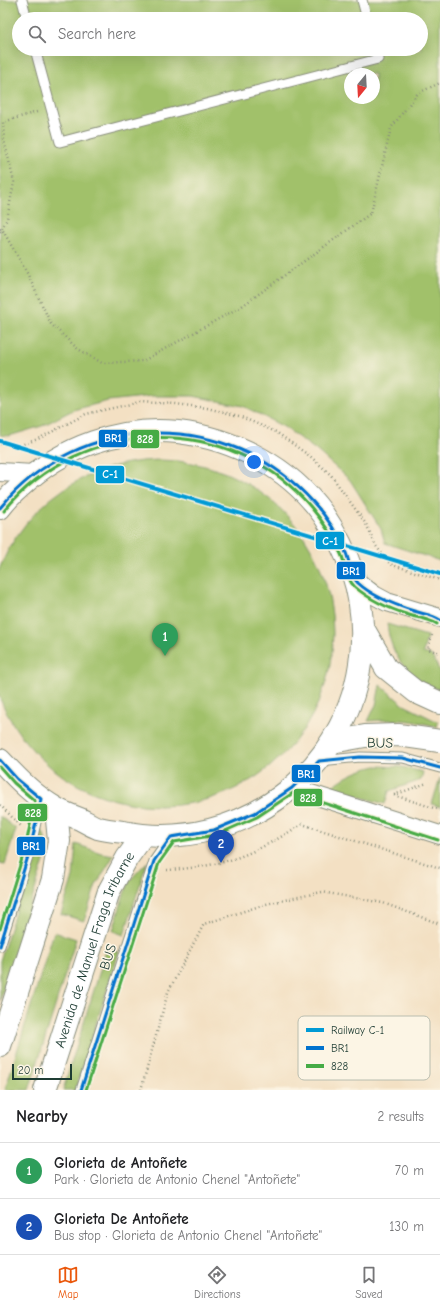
<!DOCTYPE html>
<html lang="en">
<head>
<meta charset="utf-8">
<style>
	body { margin:0; font-family:"Comic Neue",sans-serif; background:#f6f6f6; color:#202124 }
	.compass { position:absolute; left:344px; top:68px; width:36px; height:36px; border-radius:50%; background:#fff; box-shadow:0 4px 16px #0002; rotate:198deg }
	.scale { position:absolute; left:12px; bottom:10px; width:60px; box-sizing:border-box; padding-left:4px; border:2px solid #1f3d34; border-top:0; font-size:11px; line-height:14px; white-space:nowrap; color:#1f3d34; -webkit-text-stroke:3px #fcf5e5; paint-order:stroke }
	.you { position:absolute; left:254px; top:462px; width:14px; height:14px; margin:-10px; border:3px solid #fff; border-radius:50%; background:#1a73e8; box-shadow:0 0 0 6px #1a73e833 }
	.badge { display:grid; place-items:center; width:26px; height:26px; border-radius:50%; background:#ea580c; color:#fff; font-size:13px; font-weight:700 }
	.pin { position:absolute; translate:-50% -33px; filter:drop-shadow(0 1px 2px #0008) }
	.pin::after { content:''; position:absolute; top:21px; width:14px; height:12px; background:inherit; clip-path:polygon(0 0,100% 0,50% 100%) }
	.list { margin:0; padding:0; list-style:none }
	h2 { display:flex; justify-content:space-between; align-items:center; height:52px; margin:0; padding:0 16px; font-size:17px }
	h2 small { font-size:13px; font-weight:400; color:#757577 }
	.list li { display:grid; grid-template-columns:26px 1fr auto; gap:12px; align-items:center; box-sizing:border-box; height:56px; padding:0 16px; border-top:1px solid #e0e0e0 }
	.list b { display:block; font-size:15px; white-space:nowrap }
	.list p { margin:0; font-size:13px; white-space:nowrap; color:#757577 }
	.list em { font-size:13px; font-style:normal; color:#757577 }
	.icon { flex:none; width:22px; height:22px; fill:none; stroke:currentColor; stroke-width:2; stroke-linecap:round; stroke-linejoin:round }
	.map { position:relative; flex:none; width:440px; height:1090px; overflow:hidden }
	.search { position:absolute; background:#fff; box-shadow:0 4px 16px #0002; left:12px; right:12px; top:12px; height:44px; display:flex; align-items:center; gap:10px; box-sizing:border-box; padding:0 14px; border-radius:22px; color:#757577; font-size:15px }
	.sheet { height:164px; background:#fff }
	nav { display:flex; justify-content:space-around; align-items:center; box-sizing:border-box; height:56px; border-top:1px solid #e0e0e0; background:#fff; font-size:11px; color:#757577 }
	nav a { display:grid; justify-items:center; gap:2px }
	nav .on { color:#ea580c }
	.map>svg:first-child { display:block }
	.green { fill:#a1c16a; stroke:#607f4f; fill-rule:evenodd }
	.lines { fill:none; stroke-linecap:round; stroke-linejoin:round }
	.lane-casing { stroke:#898e7c; stroke-width:11 }
	.street-casing { stroke:#898e7c; stroke-width:20 }
	.secondary-casing { stroke:#898e7c; stroke-width:24 }
	.path { stroke:#898e7c; stroke-width:2.5; stroke-dasharray:1 3; stroke-linecap:butt }
	.lane { stroke:#fff; stroke-width:9 }
	.street { stroke:#fff; stroke-width:18 }
	.secondary { stroke:#fff; stroke-width:22 }
	.bus-1-casing { stroke:#fcf5e5; stroke-width:6 }
	.bus-2-casing { stroke:#fcf5e5; stroke-width:6 }
	.bus-1 { stroke:#0072ce; stroke-width:3 }
	.bus-2 { stroke:#46ab45; stroke-width:3 }
	.rail-1-casing { stroke:#fcf5e5; stroke-width:7 }
	.rail-1 { stroke:#009ad5; stroke-width:4 }
	.labels { text-anchor:middle; dominant-baseline:central; stroke-width:3; stroke-linejoin:round; paint-order:stroke }
	.street-label { font-size:14px; fill:#1f3d34; stroke:#fcf5e5 }
	.key { fill:#fcf5e5; stroke:#babeb0; stroke-width:1 }
	.key-label { font-size:11px; fill:#1f3d34 }
	.line-badge { stroke:#fcf5e5; stroke-width:1.5 }
	.badge-label { font-size:11px; text-anchor:middle; font-weight:bold; fill:#fff }
</style>
</head>
<body>
<div class="map">
<svg width="440" height="1090" viewBox="0 0 440 1090">
	<rect width="100%" height="100%" fill="#fcf5e5"/>
	<filter id="ink" filterUnits="userSpaceOnUse"><feTurbulence type="fractalNoise" baseFrequency=".025" numOctaves="2"/><feDisplacementMap in="SourceGraphic" scale="8" xChannelSelector="R" yChannelSelector="G"/><feConvolveMatrix kernelMatrix="1 2 1 2 8 2 1 2 1" color-interpolation-filters="sRGB"/></filter>
	<filter id="wash" filterUnits="userSpaceOnUse"><feTurbulence type="fractalNoise" baseFrequency=".012" numOctaves="4" result="noise"/><feDisplacementMap in="SourceGraphic" scale="16" xChannelSelector="R" yChannelSelector="G"/><feGaussianBlur stdDeviation="0.9" result="paint"/><feColorMatrix in="noise" values="0 0 0 0 0 0 0 0 0 0 0 0 0 0 0 0 0 1.4 0 .05"/><feComposite in="paint" operator="in"/></filter>
	<g filter="url(#wash)">
		<rect width="100%" height="100%" fill="#f3e0c3"/>
		<!-- green -->
		<path class="green" d="M0,0H440V561L385,543L381,529L350,480L316,450L284,427L243,406L193,396H152L108,401L73,410L42,426L9,436L0,435ZM19,19H421V49H19ZM350,74H374V98H350Z
			M-13 633a173 173 0 1 1 346 0a173 173 0 1 1-346 0Z
			M387,624L427,636L423,653L431,655L440,671V690C409,679 391,658 387,624Z
			M380,685L404,705L438,722L437,727C412,719 394,719 368,721L376,705Z
			M376,766L402,767L423,772L421,780L389,791L385,804L330,788C344,777 358,770 376,766Z
			M440,778V807L432,804Z
			M0,816L16,829L5,864L0,863Z
			M41,829C48,838 45,851 44,861L0,1001V961Z
			M76,844L101,853L114,855L96,885L84,921L61,914L73,877Z
			M147,862L124,935L113,931L124,894L131,879Z
			M54,932L76,939L29,1090H5Z
			M107,948L119,952L75,1090H63Z"/>
	</g>
	<g filter="url(#ink)">
		<g class="lines">
			<defs>
				<path id="lane" d="M22,0L27,19
					M362,0L367,19
					M35,49L60,142L378,59L375,49
					M320,761L360,757L403,758L440,768
					M0,946L30,850L41,799
					M81,1090L154,861L170,838"/>
				<path id="street" d="M0,472L33,474
					M356,581L374,595L387,602L440,618
					M292,788L440,835"/>
				<g id="secondary">
					<path d="M0,508C6,500 13,493 21,486C62,447 121,426 178,432C235,439 289,467 323,514C349,552 364,595 362,641C358,765 244,856 123,832C115,831 106,830 98,828C92,826 86,822 80,819C72,816 64,813 57,809C35,797 17,778 0,760"/>
					<path d="M363,628L386,668L416,692L440,703"/>
					<path d="M332,742L365,736L398,735L440,741"/>
					<path d="M0,1046L53,879L59,841L56,809"/>
					<path id="s1" d="M45,1090L109,891L127,858L143,836"/>
				</g>
			</defs>
			<!-- lane casing -->
			<use href="#lane" class="lane-casing"/>
			<!-- street casing -->
			<use href="#street" class="street-casing"/>
			<!-- secondary casing -->
			<use href="#secondary" class="secondary-casing"/>
			<!-- path -->
			<path class="path" d="M0,229H2L27,273L51,324L78,349L102,363L143,361L242,306L371,213L391,128L418,93L440,83
				M0,232L7,219L14,182L4,140L3,122L37,112
				M0,444L18,446L38,439L86,414L140,402L176,404L207,408L239,416L276,432L311,457L331,475L366,524L376,546L390,564L440,580
				M432,635L428,649L440,653
				M394,795L440,810
				M394,795L427,783
				M0,805L21,826
				M167,870C184,869 202,867 219,863C249,856 277,840 302,824L440,868
				M141,1090L168,992L204,924L266,904L322,892L383,903L440,924"/>
			<!-- lane -->
			<use href="#lane" class="lane"/>
			<!-- street -->
			<use href="#street" class="street"/>
			<!-- secondary -->
			<use href="#secondary" class="secondary"/>
			<defs>
				<path id="bus-1" d="M0,508C80,410 229,408 313,502C327,517 338,534 346,553C350,562 350,576 358,583C373,597 395,605 414,611C423,614 433,615 440,620
					M0,760L17,779L41,799L30,850L0,946
					M81,1090L154,861L171,837L214,830L255,813L292,788L319,761L360,757L403,758L440,768"/>
				<path id="bus-2" d="M4,511C82,416 229,412 310,506C322,520 333,537 341,554C346,565 346,579 355,587C370,600 390,609 409,615C418,618 429,619 437,624
					M0,767L14,783L35,801L25,849L0,929
					M86,1090L159,863L174,842L216,835L257,817L293,793L438,840"/>
			</defs>
			<!-- bus-1 casing -->
			<use href="#bus-1" class="bus-1-casing"/>
			<!-- bus-2 casing -->
			<use href="#bus-2" class="bus-2-casing"/>
			<!-- bus-1 -->
			<use href="#bus-1" class="bus-1"/>
			<!-- bus-2 -->
			<use href="#bus-2" class="bus-2"/>
			<defs>
				<path id="rail-1" d="M0,441L440,574"/>
			</defs>
			<!-- rail-1 casing -->
			<use href="#rail-1" class="rail-1-casing"/>
			<!-- rail-1 -->
			<use href="#rail-1" class="rail-1"/>
		</g>
	</g>
	<g class="labels">
		<!-- street labels -->
		<g class="street-label">
			<text transform="translate(380 743) rotate(1)">BUS</text>
			<text stroke="none"><textPath href="#s1" startOffset="149">Avenida de Manuel Fraga Iribarne</textPath></text>
			<text transform="translate(108 957) rotate(-72)">BUS</text>
		</g>
	</g>
	<!-- legend -->
	<rect x="298" y="1016" width="132" height="64" rx="6" class="key"/>
	<rect x="306" y="1028" width="18" height="4" fill="#009ad5"/>
	<rect x="306" y="1046" width="18" height="4" fill="#0072ce"/>
	<rect x="306" y="1064" width="18" height="4" fill="#46ab45"/>
	<g class="key-label">
		<text x="331" y="1034">Railway C-1</text>
		<text x="331" y="1052">BR1</text>
		<text x="331" y="1070">828</text>
	</g>
	<g class="line-badge">
		<rect x="98" y="429" width="30" height="19" rx="4" fill="#0072ce"/>
		<rect x="130" y="429" width="30" height="20" rx="4" fill="#46ab45"/>
		<rect x="95" y="465" width="30" height="19" rx="4" fill="#009ad5"/>
		<rect x="315" y="531" width="30" height="19" rx="4" fill="#009ad5"/>
		<rect x="336" y="561" width="30" height="19" rx="4" fill="#0072ce"/>
		<rect x="291" y="764" width="30" height="19" rx="4" fill="#0072ce"/>
		<rect x="293" y="788" width="30" height="19" rx="4" fill="#46ab45"/>
		<rect x="17" y="803" width="31" height="19" rx="4" fill="#46ab45"/>
		<rect x="16" y="836" width="30" height="20" rx="4" fill="#0072ce"/>
	</g>
	<g class="badge-label">
		<text x="113" y="442">BR1</text>
		<text x="145" y="443">828</text>
		<text x="110" y="478">C-1</text>
		<text x="330" y="545">C-1</text>
		<text x="351" y="575">BR1</text>
		<text x="306" y="778">BR1</text>
		<text x="308" y="802">828</text>
		<text x="33" y="817">828</text>
		<text x="31" y="850">BR1</text>
	</g>
</svg>
<svg class="compass" viewBox="-18 -18 36 36"><path d="M0-13l5 13h-10z" fill="#e53935"/><path d="M0 13l5-13h-10z" fill="#757577"/></svg>
<div class="scale">20 m</div>
<div class="you"></div>
<div class="pin badge" style="left:165px;top:656px;background:#2e9e5b">1</div>
<div class="pin badge" style="left:221px;top:863px;background:#1a4fb4">2</div>
<div class="search"><svg class="icon" aria-label="search" viewBox="0 0 24 24"><circle cx="10" cy="10" r="6"/><path d="M15 15l6 6"/></svg>Search here</div>
</div>
<section class="sheet">
<h2>Nearby<small>2 results</small></h2>
<ul class="list">
<li><span class="badge" style="background:#2e9e5b">1</span><div><b>Glorieta de Antoñete</b><p>Park · Glorieta de Antonio Chenel &quot;Antoñete&quot;</p></div><em>70 m</em></li>
<li><span class="badge" style="background:#1a4fb4">2</span><div><b>Glorieta De Antoñete</b><p>Bus stop · Glorieta de Antonio Chenel &quot;Antoñete&quot;</p></div><em>130 m</em></li>
</ul>
</section>
<nav>
<a class="on"><svg class="icon" aria-label="map" viewBox="0 0 24 24"><path d="M3 6l6-2 6 2 6-2v14l-6 2-6-2-6 2zM9 4v14M15 6v14"/></svg>Map</a>
<a><svg class="icon" aria-label="directions" viewBox="0 0 24 24"><path d="M12 3l9 9-9 9-9-9zM9 14v-3h6M13 9l2 2-2 2"/></svg>Directions</a>
<a><svg class="icon" aria-label="saved" viewBox="0 0 24 24"><path d="M7 4h10v16l-5-4-5 4z"/></svg>Saved</a>
</nav>
</body>
</html>
